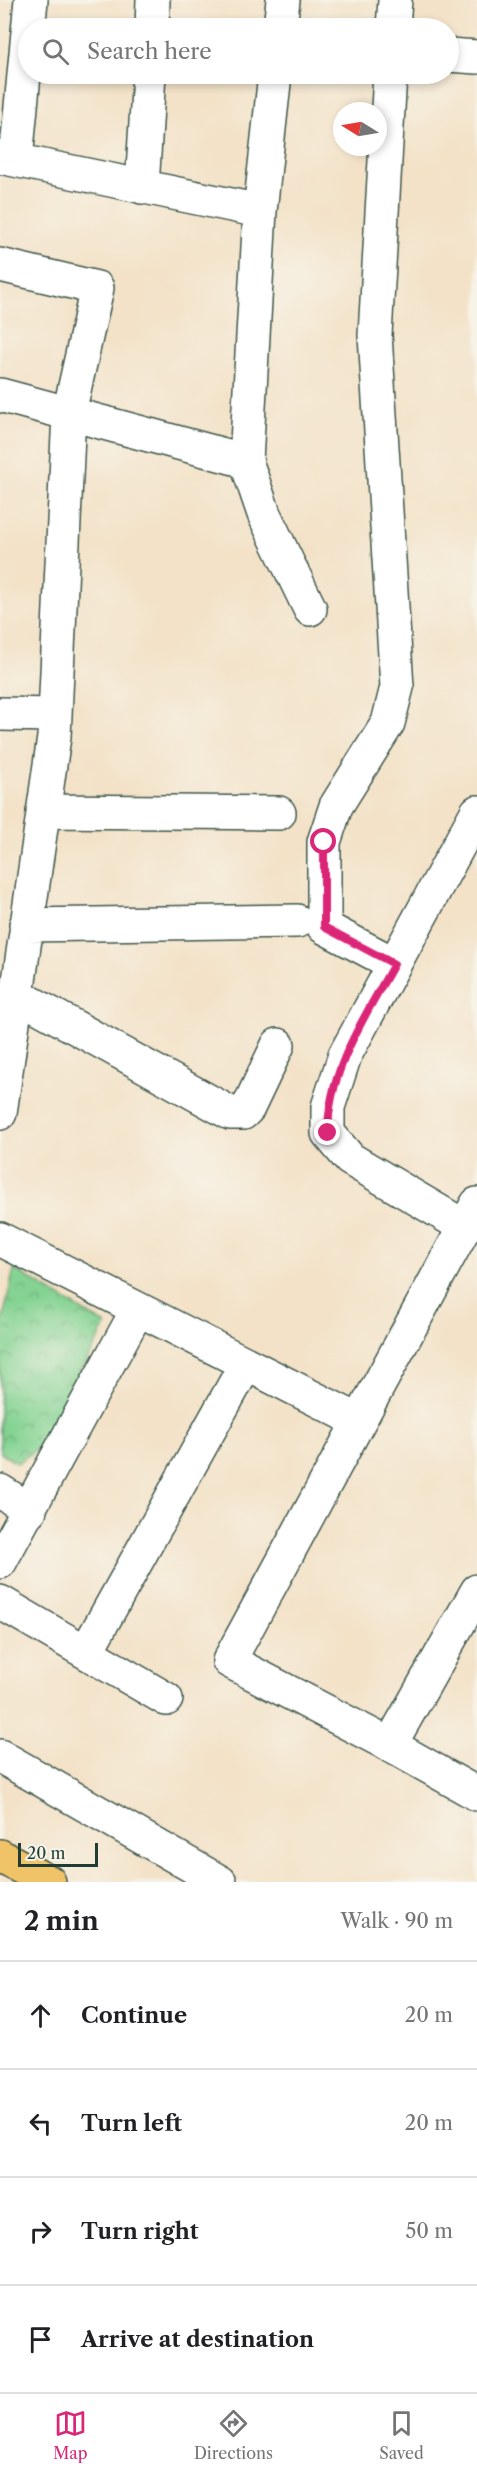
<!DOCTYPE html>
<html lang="en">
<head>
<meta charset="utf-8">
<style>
	body { margin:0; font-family:"Libre Caslon Text",serif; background:#f6f6f6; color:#202124 }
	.compass { position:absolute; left:333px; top:102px; width:54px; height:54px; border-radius:50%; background:#fff; box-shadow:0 3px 9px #0003; rotate:281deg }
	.scale { position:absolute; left:18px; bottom:15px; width:80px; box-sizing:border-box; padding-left:6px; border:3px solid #1f3d34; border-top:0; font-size:16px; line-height:21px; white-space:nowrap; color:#1f3d34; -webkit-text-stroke:4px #f7f3e8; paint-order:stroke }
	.stop { position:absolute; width:18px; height:18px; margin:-14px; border:4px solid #db2777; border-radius:50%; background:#fff }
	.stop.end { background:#db2777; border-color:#fff; box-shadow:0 2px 6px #0008 }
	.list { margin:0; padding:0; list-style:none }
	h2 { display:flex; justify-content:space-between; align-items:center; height:78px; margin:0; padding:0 24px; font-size:26px }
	h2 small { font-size:20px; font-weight:400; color:#757577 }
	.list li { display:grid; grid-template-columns:39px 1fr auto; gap:18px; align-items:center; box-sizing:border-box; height:108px; padding:0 24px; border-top:2px solid #e0e0e0 }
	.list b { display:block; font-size:22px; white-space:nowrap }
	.list em { font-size:20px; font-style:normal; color:#757577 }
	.icon { flex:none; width:33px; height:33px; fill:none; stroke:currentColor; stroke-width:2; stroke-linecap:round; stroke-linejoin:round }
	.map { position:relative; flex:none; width:477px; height:1882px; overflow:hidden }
	.search { position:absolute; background:#fff; box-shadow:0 3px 9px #0003; left:18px; right:18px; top:18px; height:66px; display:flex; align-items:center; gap:15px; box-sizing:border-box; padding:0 21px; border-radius:33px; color:#757577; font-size:22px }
	.sheet { height:510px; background:#fff }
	nav { display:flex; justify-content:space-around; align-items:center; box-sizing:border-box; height:84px; border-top:2px solid #e0e0e0; background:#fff; font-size:16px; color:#757577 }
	nav a { display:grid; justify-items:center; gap:3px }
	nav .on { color:#db2777 }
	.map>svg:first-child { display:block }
	.park { fill:url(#park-crowns); stroke:#528864; stroke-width:1.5 }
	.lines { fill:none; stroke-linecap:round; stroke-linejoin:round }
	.minor-casing { stroke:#3f564a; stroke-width:36 }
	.major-casing { stroke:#3f564a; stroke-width:36 }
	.minor { stroke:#fff; stroke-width:33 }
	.major { stroke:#f1c369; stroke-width:33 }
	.route { stroke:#db2777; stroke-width:8 }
</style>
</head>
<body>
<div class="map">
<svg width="477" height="1882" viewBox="0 0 477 1882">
	<defs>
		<pattern id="park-crowns" width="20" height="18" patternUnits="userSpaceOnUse" patternTransform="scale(1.5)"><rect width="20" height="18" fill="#84d393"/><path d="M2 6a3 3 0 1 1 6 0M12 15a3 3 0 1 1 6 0" fill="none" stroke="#6bac79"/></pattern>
	</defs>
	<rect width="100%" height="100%" fill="#f7f3e8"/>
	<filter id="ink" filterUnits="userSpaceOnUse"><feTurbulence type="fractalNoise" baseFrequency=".0167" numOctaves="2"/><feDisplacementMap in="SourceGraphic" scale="12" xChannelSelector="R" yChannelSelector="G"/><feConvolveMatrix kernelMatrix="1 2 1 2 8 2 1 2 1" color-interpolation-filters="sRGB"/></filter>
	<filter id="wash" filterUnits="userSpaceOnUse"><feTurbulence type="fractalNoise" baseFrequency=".008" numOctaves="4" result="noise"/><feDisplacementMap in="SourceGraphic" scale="24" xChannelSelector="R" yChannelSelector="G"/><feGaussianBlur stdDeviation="1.35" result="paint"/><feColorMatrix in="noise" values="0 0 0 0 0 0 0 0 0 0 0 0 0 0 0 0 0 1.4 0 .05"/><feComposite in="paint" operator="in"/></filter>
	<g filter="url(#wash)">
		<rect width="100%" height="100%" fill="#f3e2c8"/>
		<!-- park -->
		<path class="park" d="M14,1269L106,1325L41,1446L17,1463L0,1453V1332Z"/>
	</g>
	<g filter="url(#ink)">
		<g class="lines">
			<defs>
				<path id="minor" d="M152,28L153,0
					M280,28L283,0
					M393,28L395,0
					M448,55L477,57
					M275,74L260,211L246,461L264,514L310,609
					M390,74L375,335L397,687L388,723L336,806L324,842V927L394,964
					M0,157L260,211
					M16,160L31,0
					M142,187L149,74
					M0,265L97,288L69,413L54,737L0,1113
					M0,395L246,461
					M0,714L55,715
					M43,811L279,813
					M26,925L297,921
					M17,995L230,1113H243L248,1108L278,1045
					M477,1204L229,1661L390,1745L477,1794
					M465,1227L350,1159L328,1133V1107L345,1055L477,812
					M0,1239L359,1421
					M0,1491L30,1510
					M0,1562L138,1309
					M0,1602L166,1699
					M86,1652L246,1364
					M390,1745L477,1591
					M0,1756L220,1882"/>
				<path id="major" d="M0,1856L49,1882"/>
			</defs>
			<!-- minor casing -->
			<use href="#minor" class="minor-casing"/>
			<!-- major casing -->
			<use href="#major" class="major-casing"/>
			<!-- minor -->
			<use href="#minor" class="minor"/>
			<!-- major -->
			<use href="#major" class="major"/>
		</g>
	</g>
	<g class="lines" filter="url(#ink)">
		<!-- route -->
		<path class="route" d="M324,842V927L394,964C365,1017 328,1070 328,1133"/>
	</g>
</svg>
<svg class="compass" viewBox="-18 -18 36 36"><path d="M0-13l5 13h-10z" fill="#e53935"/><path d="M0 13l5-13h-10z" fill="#757577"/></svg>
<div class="scale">20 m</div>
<div class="stop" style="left:324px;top:842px"></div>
<div class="stop end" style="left:328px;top:1133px"></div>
<div class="search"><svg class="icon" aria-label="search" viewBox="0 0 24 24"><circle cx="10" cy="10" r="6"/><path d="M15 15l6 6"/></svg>Search here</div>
</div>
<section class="sheet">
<h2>2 min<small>Walk · 90 m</small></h2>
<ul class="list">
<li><svg class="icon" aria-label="ahead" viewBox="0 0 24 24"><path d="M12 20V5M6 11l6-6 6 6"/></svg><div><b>Continue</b></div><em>20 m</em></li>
<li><svg class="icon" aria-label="left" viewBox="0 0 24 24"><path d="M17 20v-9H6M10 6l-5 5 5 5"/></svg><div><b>Turn left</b></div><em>20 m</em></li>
<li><svg class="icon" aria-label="right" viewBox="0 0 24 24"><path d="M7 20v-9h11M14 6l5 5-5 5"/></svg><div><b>Turn right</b></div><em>50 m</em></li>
<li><svg class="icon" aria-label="arrive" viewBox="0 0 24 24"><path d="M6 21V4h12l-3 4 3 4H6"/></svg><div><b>Arrive at destination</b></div></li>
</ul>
</section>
<nav>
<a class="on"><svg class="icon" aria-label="map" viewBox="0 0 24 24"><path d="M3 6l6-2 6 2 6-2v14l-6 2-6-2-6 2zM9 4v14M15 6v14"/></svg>Map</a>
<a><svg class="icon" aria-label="directions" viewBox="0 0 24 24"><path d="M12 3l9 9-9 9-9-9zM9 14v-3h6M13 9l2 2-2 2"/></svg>Directions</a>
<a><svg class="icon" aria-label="saved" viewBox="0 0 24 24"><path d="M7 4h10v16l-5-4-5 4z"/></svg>Saved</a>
</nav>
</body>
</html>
